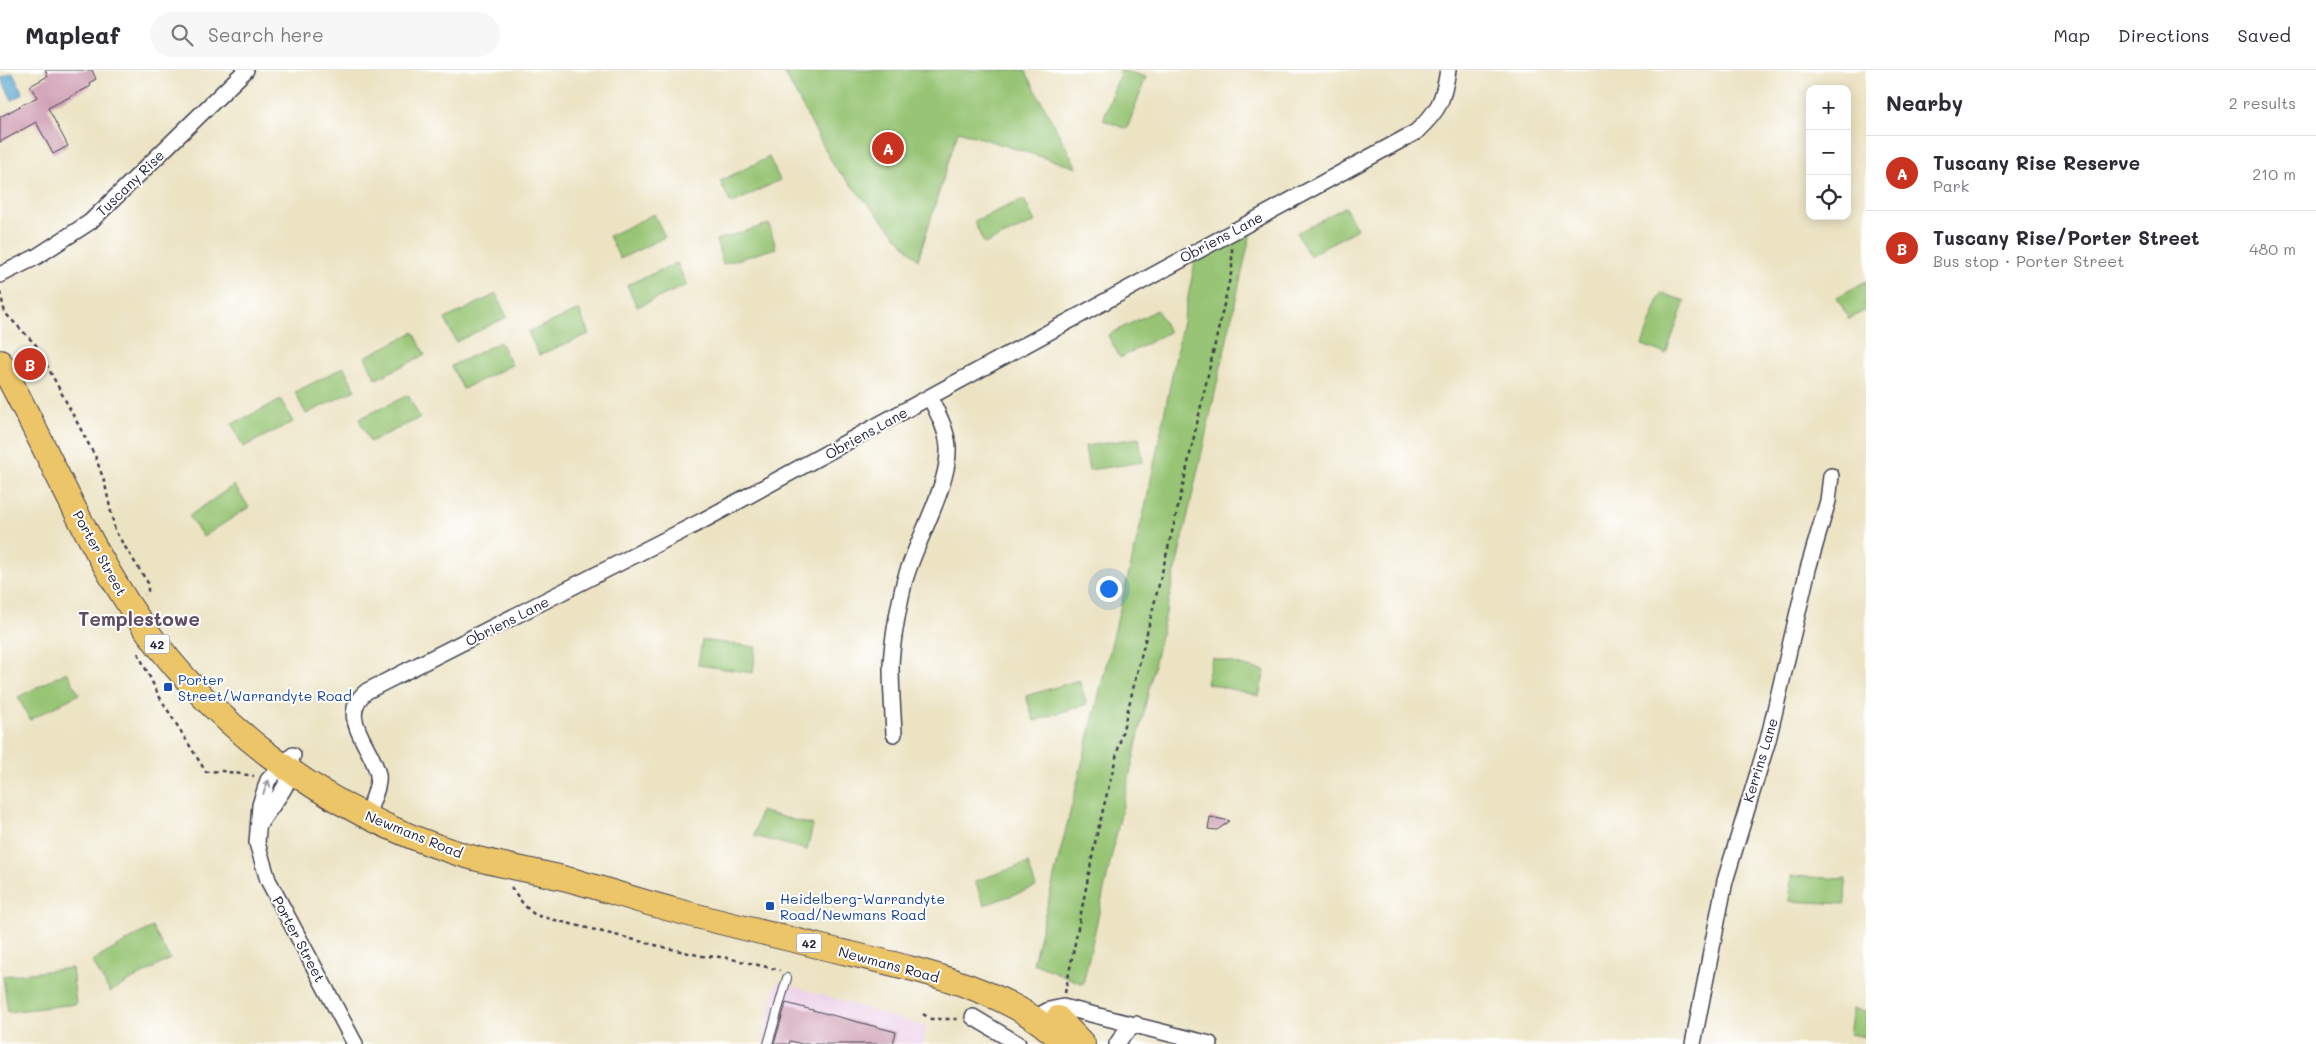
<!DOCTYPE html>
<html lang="en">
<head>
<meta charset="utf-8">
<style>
	body { margin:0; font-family:Mali,sans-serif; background:#f7f7f7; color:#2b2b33 }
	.controls { position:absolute; right:15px; top:15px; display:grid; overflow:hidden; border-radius:10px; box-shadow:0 2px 12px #0003 }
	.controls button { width:45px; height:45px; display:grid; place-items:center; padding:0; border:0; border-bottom:1px solid #e1e1e2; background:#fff; color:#2b2b33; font:25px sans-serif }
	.you { position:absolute; left:1108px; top:518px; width:18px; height:18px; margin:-12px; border:4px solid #fff; border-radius:50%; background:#1a73e8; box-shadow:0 0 0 8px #1a73e833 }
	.badge { display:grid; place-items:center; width:32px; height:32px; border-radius:50%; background:#c8321e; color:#fff; font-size:16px; font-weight:700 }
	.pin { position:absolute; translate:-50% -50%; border:2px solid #fff; box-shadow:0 1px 5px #0006 }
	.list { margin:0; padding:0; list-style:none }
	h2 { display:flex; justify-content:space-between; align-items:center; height:65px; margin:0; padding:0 20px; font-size:21px }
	h2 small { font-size:16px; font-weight:400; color:#7c7c81 }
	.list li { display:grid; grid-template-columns:32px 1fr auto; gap:15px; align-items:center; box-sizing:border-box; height:75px; padding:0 20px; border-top:1px solid #e1e1e2 }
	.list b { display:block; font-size:19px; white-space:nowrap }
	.list p { margin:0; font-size:16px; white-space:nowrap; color:#7c7c81 }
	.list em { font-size:16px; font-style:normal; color:#7c7c81 }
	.icon { flex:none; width:28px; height:28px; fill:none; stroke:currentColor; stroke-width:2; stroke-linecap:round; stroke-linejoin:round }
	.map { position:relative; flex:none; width:1866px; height:974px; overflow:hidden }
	header { display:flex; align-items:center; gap:30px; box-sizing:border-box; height:70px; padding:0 25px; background:#fff; border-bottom:1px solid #e1e1e2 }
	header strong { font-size:24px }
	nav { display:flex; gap:28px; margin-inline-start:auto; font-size:18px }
	.search { width:350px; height:45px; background:#f7f7f7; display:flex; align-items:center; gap:12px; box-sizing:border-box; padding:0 18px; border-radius:28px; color:#7c7c81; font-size:19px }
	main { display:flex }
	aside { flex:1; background:#fff }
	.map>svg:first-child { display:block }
	.built { fill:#edd1e9 }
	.green { fill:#97c574; stroke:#5c7458 }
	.water { fill:#53a4cd; stroke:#3a6384 }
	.building { fill:#ce9cb1 }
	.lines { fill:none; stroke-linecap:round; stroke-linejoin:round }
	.service-casing { stroke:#403f4f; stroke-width:10 }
	.minor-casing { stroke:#403f4f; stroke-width:18 }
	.primary-casing { stroke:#403f4f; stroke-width:26 }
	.path { stroke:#403f4f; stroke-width:2.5; stroke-dasharray:4 4; stroke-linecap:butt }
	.service { stroke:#fff; stroke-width:8 }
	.minor { stroke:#fff; stroke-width:15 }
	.primary { stroke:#edc569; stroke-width:24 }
	.oneway { stroke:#9c9ca7 }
	.transit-dot { fill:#1a4fb4; stroke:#fff; stroke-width:2 }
	.labels { text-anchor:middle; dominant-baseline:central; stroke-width:4; stroke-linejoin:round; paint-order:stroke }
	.shield { fill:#fff; stroke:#646476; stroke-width:1 }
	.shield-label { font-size:12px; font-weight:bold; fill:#22223b }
	.street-label { font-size:14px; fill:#22223b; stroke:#fff }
	.transit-label { font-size:14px; fill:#164399; stroke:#fff; text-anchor:start }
	.district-label { font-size:19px; font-weight:bold; fill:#5e4d64; stroke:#fff }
</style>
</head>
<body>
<header>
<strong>Mapleaf</strong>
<div class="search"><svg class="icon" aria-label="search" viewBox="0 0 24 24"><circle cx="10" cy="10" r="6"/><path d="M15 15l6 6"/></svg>Search here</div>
<nav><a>Map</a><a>Directions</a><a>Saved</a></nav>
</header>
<main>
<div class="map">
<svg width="1866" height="974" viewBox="0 0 1866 974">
	<rect width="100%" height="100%" fill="#fff"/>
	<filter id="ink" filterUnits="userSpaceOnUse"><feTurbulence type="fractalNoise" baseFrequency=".02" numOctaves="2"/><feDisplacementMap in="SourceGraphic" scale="10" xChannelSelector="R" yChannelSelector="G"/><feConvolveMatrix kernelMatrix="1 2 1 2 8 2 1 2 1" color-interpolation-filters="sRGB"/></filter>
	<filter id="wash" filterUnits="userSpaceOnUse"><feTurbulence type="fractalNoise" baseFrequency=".0096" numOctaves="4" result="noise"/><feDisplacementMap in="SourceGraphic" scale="20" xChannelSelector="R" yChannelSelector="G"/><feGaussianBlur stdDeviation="1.12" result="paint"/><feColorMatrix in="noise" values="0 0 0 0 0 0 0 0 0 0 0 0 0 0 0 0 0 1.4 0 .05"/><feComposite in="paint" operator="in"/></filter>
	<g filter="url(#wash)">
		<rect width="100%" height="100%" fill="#ece3c3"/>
		<!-- built -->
		<path class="built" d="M777,911L926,957L924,974H762Z"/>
		<!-- green -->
		<path class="green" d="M783,0H1025L1077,98L958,61L918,190L834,96Z
			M1121,0L1146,7L1127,59L1103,50Z
			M769,87L780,110L731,134L720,111Z
			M1024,129L1035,152L984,174L974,151Z
			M1345,137L1357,159L1309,186L1297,163Z
			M654,144L665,167L620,189L609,166Z
			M769,154L776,178L723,194L716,170Z
			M1251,162L1083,914L1033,893L1147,429L1195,192Z
			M677,193L687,215L637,237L627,215Z
			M1866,211V240L1849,249L1837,227Z
			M1661,223L1685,231L1666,284L1642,275Z
			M496,224L507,247L456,272L445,249Z
			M579,240L589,264L539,285L528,262Z
			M1157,240L1169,262L1120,288L1108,265Z
			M414,262L425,285L376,309L365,287Z
			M500,272L512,295L463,319L451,296Z
			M344,297L355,320L306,344L295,322Z
			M408,325L420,348L370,372L359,349Z
			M281,330L293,352L243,377L232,354Z
			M1139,368L1143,392L1089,400L1085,376Z
			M234,415L249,437L203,467L189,446Z
			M702,570L756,577L753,603L698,595Z
			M1212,588L1265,601L1259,626L1206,613Z
			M67,602L79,624L30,650L18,627Z
			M1079,610L1087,634L1034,651L1026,626Z
			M760,741L813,755L807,780L754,766Z
			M1028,793L1036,817L984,835L975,811Z
			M1791,806L1846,809L1845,834L1789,831Z
			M152,857L170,889L110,922L92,891Z
			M72,898L76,934L8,942L3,906Z
			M1853,939L1866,941V967L1849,964Z"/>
		<!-- water -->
		<path class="water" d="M11,3L14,4L23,24L12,30L1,8Z"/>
		<g id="blocks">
			<!-- building -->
			<path class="building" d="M45,0H92L96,9L89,13L91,16L48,38L68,76L53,84L36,52L0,72V47L37,27L30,16L48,6Z
				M1210,747L1230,751L1217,760L1208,759Z
				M786,933L896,962L893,974H802L790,971L789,974H774Z"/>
		</g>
	</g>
	<g filter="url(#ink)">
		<use href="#blocks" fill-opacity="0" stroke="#403f4f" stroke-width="1"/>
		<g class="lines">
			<defs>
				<path id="service" d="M768,974L787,908"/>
				<path id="minor" d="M0,205L36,187L90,152L246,0
					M894,664C893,642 891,619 891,596C892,569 898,540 904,513C915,472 950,416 948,377C947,360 937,342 930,327
					M293,685L268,710L260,735L257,773L268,810L355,974
					M367,746C370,734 380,717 378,705C373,677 335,646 367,621L702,451L1416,62C1439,40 1443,32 1448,0
					M259,755C271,734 290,719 292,693
					M973,947L1018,974
					M1034,948L1049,940L1063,937L1210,974
					M1117,974L1123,965L1136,954
					M1693,974L1725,811L1768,670L1808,499L1828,431L1831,406"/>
				<path id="primary" d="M0,292C44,372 79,458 129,535C206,653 325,742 460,784C499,796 539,801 578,812C610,821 642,832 674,840C722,853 770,864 818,876C894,895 1010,914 1064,974
					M1058,948L1083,974"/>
			</defs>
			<!-- service casing -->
			<use href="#service" class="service-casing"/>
			<!-- minor casing -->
			<use href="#minor" class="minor-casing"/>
			<!-- primary casing -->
			<use href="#primary" class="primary-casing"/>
			<!-- path -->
			<path class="path" d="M0,222L5,243L36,275L96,388L105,414L115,461L148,513V521L145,525
				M138,583L159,626L206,702L222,701L254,706
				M511,817L524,835L535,845L667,878L702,886L723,887L780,900
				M1065,923L1096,768L1176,446L1232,199V178
				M923,944L931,949H960"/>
			<!-- service -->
			<use href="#service" class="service"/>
			<!-- minor -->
			<use href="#minor" class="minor"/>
			<!-- primary -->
			<use href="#primary" class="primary"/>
		</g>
		<!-- one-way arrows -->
		<defs><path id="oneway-shaft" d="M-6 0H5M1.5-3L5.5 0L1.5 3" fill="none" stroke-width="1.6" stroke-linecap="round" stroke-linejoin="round" transform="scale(1.25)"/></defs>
		<use class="oneway" href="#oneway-shaft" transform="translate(266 717) rotate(-68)"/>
	</g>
	<!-- markers -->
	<g class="transit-dot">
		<rect x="163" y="612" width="10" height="10" rx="2.5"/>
		<rect x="765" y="831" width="10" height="10" rx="2.5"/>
	</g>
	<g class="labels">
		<!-- shield labels -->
		<g class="shield">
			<rect x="144.5" y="564.5" width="25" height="19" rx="4"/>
			<rect x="796.5" y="863.5" width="25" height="19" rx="4"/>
		</g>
		<g class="shield-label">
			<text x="157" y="574">42</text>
			<text x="809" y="873">42</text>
		</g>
		<!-- street labels -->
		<g class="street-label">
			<text transform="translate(130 113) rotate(-44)">Tuscany Rise</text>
			<text transform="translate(1221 167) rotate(-28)">Obriens Lane</text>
			<text transform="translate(866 363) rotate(-29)">Obriens Lane</text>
			<text transform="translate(100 483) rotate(61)">Porter Street</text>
			<text transform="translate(507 551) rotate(-27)">Obriens Lane</text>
			<text transform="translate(1760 690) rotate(-73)">Kerrins Lane</text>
			<text transform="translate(414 764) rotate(22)">Newmans Road</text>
			<text transform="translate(299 869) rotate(62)">Porter Street</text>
			<text transform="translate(889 894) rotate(15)">Newmans Road</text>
		</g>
		<!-- transit labels -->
		<g class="transit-label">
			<text x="178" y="609">Porter<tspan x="178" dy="16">Street/Warrandyte Road</tspan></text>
			<text x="780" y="828">Heidelberg-Warrandyte<tspan x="780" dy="16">Road/Newmans Road</tspan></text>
		</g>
		<!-- district labels -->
		<g class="district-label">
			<text x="139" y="548">Templestowe</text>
		</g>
	</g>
</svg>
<div class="controls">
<button>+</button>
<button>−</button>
<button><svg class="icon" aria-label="locate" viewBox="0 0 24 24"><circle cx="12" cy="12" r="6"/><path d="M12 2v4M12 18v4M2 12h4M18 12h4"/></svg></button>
</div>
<div class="you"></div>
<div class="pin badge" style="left:888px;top:78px">A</div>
<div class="pin badge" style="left:30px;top:294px">B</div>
</div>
<aside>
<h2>Nearby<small>2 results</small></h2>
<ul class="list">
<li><span class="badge">A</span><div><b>Tuscany Rise Reserve</b><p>Park</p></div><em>210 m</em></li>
<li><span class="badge">B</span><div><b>Tuscany Rise/Porter Street</b><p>Bus stop · Porter Street</p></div><em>480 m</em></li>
</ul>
</aside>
</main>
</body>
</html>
